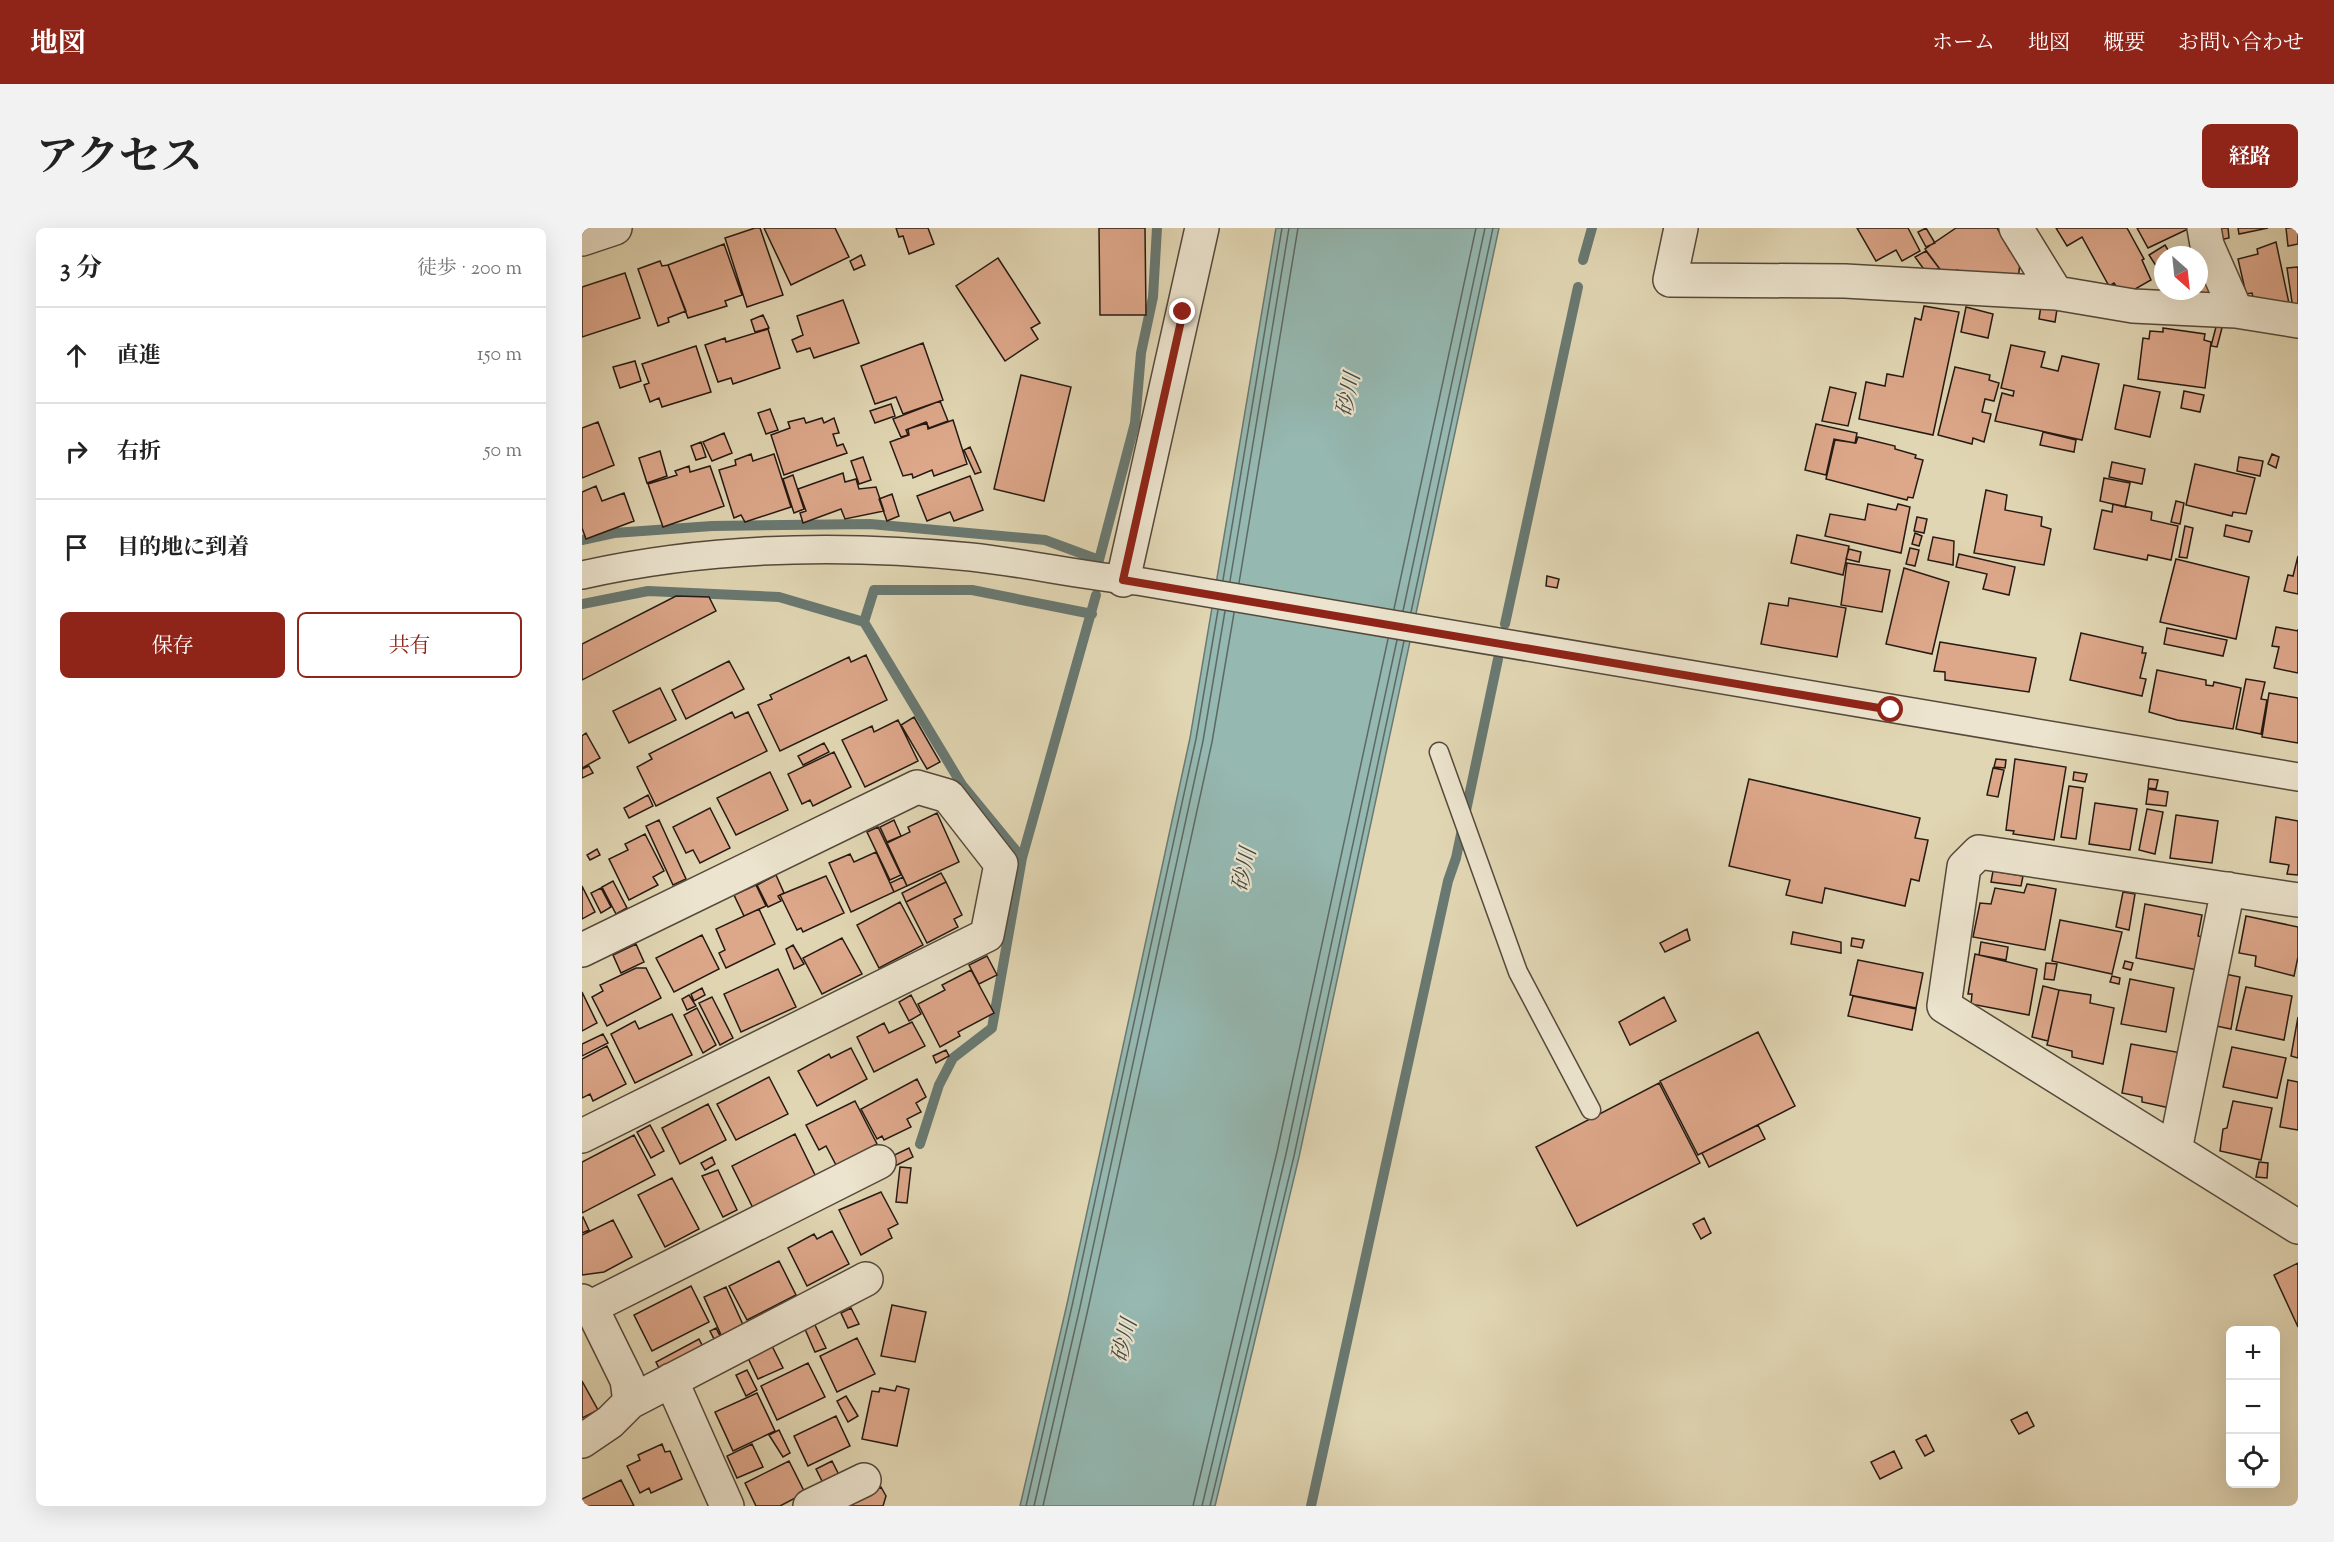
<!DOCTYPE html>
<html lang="ja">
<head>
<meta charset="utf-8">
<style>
	body { margin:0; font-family:"Sorts Mill Goudy","Noto Serif JP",serif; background:#f2f2f2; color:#222 }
	.controls { position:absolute; right:18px; bottom:18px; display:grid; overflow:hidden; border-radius:9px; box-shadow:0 6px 24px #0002 }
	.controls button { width:54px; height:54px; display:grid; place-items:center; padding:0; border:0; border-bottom:2px solid #e0e0e0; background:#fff; color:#222; font:30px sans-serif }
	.compass { position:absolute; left:1572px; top:18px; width:54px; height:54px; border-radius:50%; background:#fff; box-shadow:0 6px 24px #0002; rotate:153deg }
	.stop { position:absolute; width:18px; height:18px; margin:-14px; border:4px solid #8f2418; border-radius:50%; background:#fff }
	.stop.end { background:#8f2418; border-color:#fff; box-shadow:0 2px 6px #0008 }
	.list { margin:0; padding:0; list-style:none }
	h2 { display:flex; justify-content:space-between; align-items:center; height:78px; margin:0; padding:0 24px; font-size:26px }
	h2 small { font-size:20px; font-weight:400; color:#767676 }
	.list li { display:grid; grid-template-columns:39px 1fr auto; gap:18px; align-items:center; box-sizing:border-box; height:96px; padding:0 24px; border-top:2px solid #e0e0e0 }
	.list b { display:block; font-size:22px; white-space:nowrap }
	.list em { font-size:20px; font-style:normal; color:#767676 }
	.actions { display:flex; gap:12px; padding:18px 24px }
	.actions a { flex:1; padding:14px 0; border:2px solid #8f2418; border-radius:9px; text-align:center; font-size:21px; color:#8f2418 }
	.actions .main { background:#8f2418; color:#fff }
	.icon { flex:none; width:33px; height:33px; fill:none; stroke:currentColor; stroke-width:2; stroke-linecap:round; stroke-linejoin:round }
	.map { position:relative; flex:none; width:1716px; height:1278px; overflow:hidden; border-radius:9px }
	header { display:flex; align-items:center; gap:36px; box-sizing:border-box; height:84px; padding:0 30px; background:#8f2418; color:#fff }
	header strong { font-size:28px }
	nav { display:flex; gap:33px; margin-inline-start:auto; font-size:21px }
	.intro { display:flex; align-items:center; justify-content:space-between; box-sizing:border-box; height:144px; padding:0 36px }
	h1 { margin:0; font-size:42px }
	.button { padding:15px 27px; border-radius:9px; background:#8f2418; color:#fff; font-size:21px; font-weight:700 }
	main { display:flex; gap:36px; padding:0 36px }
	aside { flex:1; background:#fff; border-radius:9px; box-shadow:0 6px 24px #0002 }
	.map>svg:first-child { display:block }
	.water { fill:#95b8b1; stroke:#697972; stroke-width:1.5 }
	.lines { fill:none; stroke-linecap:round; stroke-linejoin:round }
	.shore { stroke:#5e6962; stroke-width:1.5 }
	.stream { stroke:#697972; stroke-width:10 }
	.building { fill:#dda78a; stroke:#261a13; stroke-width:1.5 }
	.service-casing { stroke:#55493b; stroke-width:21 }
	.pedestrian-casing { stroke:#55493b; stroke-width:30 }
	.minor-casing { stroke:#55493b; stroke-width:36 }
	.service { stroke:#ece4ce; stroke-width:18 }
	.pedestrian { stroke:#ece4ce; stroke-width:27 }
	.minor { stroke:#ece4ce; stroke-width:33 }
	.route { stroke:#8f2418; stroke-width:8 }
	.labels { text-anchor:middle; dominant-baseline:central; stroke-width:4.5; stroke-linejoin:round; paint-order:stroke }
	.water-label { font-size:22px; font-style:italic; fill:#474942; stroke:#ece4ce }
</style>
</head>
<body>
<header>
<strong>地図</strong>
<nav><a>ホーム</a><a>地図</a><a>概要</a><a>お問い合わせ</a></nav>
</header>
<div class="intro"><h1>アクセス</h1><a class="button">経路</a></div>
<main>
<aside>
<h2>3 分<small>徒歩 · 200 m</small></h2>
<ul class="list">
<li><svg class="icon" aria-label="ahead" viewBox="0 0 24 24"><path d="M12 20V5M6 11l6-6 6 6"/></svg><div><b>直進</b></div><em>150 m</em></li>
<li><svg class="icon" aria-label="right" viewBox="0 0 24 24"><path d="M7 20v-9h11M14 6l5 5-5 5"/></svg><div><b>右折</b></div><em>50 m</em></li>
<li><svg class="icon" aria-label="arrive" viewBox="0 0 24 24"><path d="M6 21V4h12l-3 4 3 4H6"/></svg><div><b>目的地に到着</b></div></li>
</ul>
<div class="actions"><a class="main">保存</a><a>共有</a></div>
</aside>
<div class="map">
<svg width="1716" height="1278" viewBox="0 0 1716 1278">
	<rect width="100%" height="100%" fill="#e1d6b3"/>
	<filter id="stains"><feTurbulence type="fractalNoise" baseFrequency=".00333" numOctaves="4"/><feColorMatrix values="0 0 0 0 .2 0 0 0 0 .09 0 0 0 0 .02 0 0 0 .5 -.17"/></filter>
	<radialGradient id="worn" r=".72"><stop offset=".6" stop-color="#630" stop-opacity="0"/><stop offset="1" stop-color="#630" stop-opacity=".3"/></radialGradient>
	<!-- water -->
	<path class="water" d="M694,0H917L717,929L633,1278H438L485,1076L608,510Z"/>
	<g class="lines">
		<!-- shore -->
		<path class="shore" d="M641,352L700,0
			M648,353L707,0
			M657,355L716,0
			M812,381L894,0
			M821,383L903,0
			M829,384L911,0
			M444,1278L490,1078L614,511L636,382
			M452,1278L498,1079L621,513L643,383
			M461,1278L506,1081L630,514L652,385
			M611,1278L695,924L806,411
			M620,1278L704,926L815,412
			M628,1278L712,928L822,413"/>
		<!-- stream -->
		<path class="stream" d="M1001,32L1010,0
			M0,312L32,305L130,298L288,296L463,312L517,332L553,195L559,125L571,69L575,0
			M0,376L66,363L197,369L282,394L292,362H390L510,386
			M282,394L380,557L440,630
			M923,396L996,59
			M338,916L357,857L371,830L410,800L440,630L514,367
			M729,1278L866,653L874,630L916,431"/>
	</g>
	<!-- building -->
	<path class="building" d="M173,0H178L201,67L165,79L143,10Z
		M182,0H253L267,29L209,57Z
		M314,0H346L352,16L327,26L321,8L317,9Z
		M517,0H563L564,87H518Z
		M1275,0H1326L1338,23L1320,33L1314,22L1294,33Z
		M1344,0L1353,15L1344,19L1336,4Z
		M1374,0H1415L1428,23L1439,26L1436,52L1377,46L1375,42L1363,48L1343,21Z
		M1474,0H1545L1562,31L1560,32L1569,52L1548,64L1537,62L1532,55L1527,58L1500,9L1485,18Z
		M1555,0H1608L1566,20Z
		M1634,0H1646L1647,10L1637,12Z
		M1656,0H1686L1657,6Z
		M1704,0H1716V16L1706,18Z
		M1694,14L1708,80L1672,73L1670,65L1664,66L1656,31L1676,26L1675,21Z
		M142,16L160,67L143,73L145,78L106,90L86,37Z
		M1583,17L1589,27H1581V42L1578,44L1567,27Z
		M1344,23L1357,40L1346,47L1333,29Z
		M279,27L283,37L272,42L268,33Z
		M416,30L458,95L449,100L456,111L423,133L374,58Z
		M78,33L80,38L86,37L104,83L86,90L87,94L76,98L56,41Z
		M1716,39V80L1711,81L1705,40Z
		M43,45L58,90L0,109V59Z
		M1617,49L1630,52L1627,66L1614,63H1617Z
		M261,72L277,115L232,130L228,120L215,124L210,112L221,107L215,88Z
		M1342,78L1377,84L1351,207L1277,191L1284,154L1303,158L1305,146L1321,149L1333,90L1339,92Z
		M1459,78L1475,81L1473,94L1457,91Z
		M1384,79L1411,86L1406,110L1379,104Z
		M181,87L187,100L173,104L169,92Z
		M1635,95L1641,96L1635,119L1629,118Z
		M1581,100L1623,106L1622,112L1629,114L1623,160L1556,151L1561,110L1567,111L1568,103L1581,104Z
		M186,101L198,140L151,156L149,150L136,154L123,117L143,110L144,114Z
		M341,115L361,172L321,186L314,169L293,176L279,138Z
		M1429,117L1463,124L1459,139L1476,143L1480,128L1517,136L1500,212L1413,193L1420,165L1431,168L1432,163L1419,160Z
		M114,118L129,164L80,179L77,170L68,174L62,157L67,155L60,136Z
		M53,133L59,153L38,160L31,139Z
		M1373,139L1408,147L1407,152L1417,155L1412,173L1403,171L1400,184L1409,186L1402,214L1391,210L1390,216L1356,207Z
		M439,147L489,159L462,273L412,261Z
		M1542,157L1578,164L1568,209L1533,201Z
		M1248,159L1274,165L1266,198L1240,193Z
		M1602,163L1622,167L1618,184L1599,180Z
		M358,173L366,193L347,200L344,194L324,202L326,207L319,209L311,191Z
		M309,176L313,188L293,195L288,183Z
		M188,181L196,202L184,206L176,185Z
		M222,190L224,195L240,190L242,195L252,190L257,205L251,206L255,218L261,216L265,225L202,247L189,207L208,200L206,194Z
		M371,192L385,236L352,248L350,242L331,250L330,246L321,248L308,214L327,207L326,201L345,195L346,201Z
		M16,194L32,237L0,250V200Z
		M1234,196L1275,205L1273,215L1252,211L1244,247L1223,242Z
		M1461,204L1494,212L1492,224L1458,217Z
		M142,205L150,225L130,233L121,214Z
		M1276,209L1313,218V221L1334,227L1333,230L1341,232L1331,270L1326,269L1325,272L1244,251L1253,212L1274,215Z
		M119,214L124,229L114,232L109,218Z
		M388,219L399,244L393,246L382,222Z
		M78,223L85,248L65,255L57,230Z
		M169,226L171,233L192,226L209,279L163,294L159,287L152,290L137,242L154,237L153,232Z
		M1690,226L1697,229L1694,240L1686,236Z
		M281,229L289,252L277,256L269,233Z
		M1657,229L1681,233L1678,248L1655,243Z
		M1530,234L1563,241L1560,256L1527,249Z
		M1613,236L1673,250L1664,286L1651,284L1650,288L1604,277Z
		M107,238L108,244L128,238L142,278L81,299L66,256L95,247L93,243Z
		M261,245L263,254L274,251L277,261L294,259L302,283L263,291L259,281L221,295L218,285L224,283L216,261Z
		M211,247L222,281L212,285L201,251Z
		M388,248L401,282L372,293L368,284L345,293L335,268Z
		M1522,250L1548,255L1543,279L1518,273Z
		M14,258L20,273L42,265L52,293L4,311L0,300V264Z
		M1404,262L1425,267L1423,282L1460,289L1459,298L1469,301L1462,337L1392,325Z
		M310,266L317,288L305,293L297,271Z
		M1594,273L1602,275L1598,296L1589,294Z
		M1286,276L1314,282L1316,276L1328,279L1319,325L1243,308L1248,286L1283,292Z
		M1531,276L1570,284L1569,292L1596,298L1589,332L1566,327L1565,332L1512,321L1520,282L1530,284Z
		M1335,289L1345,291L1342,305L1332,303Z
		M1644,297L1670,303L1667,314L1642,308Z
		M1603,298L1611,300L1605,330L1597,329Z
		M1333,305L1340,308L1337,318L1330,316Z
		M1215,307L1267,318L1261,347L1209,335Z
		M1351,309L1372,313L1371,337L1346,332Z
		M1328,320L1337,322L1333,338L1324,336Z
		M1267,321L1279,324L1277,334L1264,331Z
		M1377,326L1433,339L1427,367L1401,361L1405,346L1374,339Z
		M1716,328V366L1702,363L1706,347L1711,348Z
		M1594,331L1667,349L1654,411L1578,394Z
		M1265,335L1308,342L1300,384L1259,377Z
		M1322,340L1367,354L1350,426L1304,416Z
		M965,348L977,351L975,360L964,358Z
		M94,368L127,369L134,383L0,452V416Z
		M1207,370L1264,380L1255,429L1179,416L1187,375L1206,378Z
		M1694,399L1716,403V401V445L1692,440L1697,419L1690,418Z
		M1585,400L1645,412L1641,428L1582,416Z
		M1499,405L1561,419L1560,425H1564L1558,450L1564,451L1560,468L1488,452Z
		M1358,414L1454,430L1447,464L1363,452V444L1352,443Z
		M284,427L305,472L198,523L176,477L190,471L188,467L267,429L269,434Z
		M147,433L162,461L104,491L90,462Z
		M1575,442L1624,452V457L1631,458L1632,454L1659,460L1651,501L1595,492L1567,484Z
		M1664,451L1683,454L1679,471L1685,472L1679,506L1654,501Z
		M78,460L94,492L47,515L31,483Z
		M1687,465L1716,470V515L1680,509Z
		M150,484L153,490L166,484L185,523L74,578L55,539L70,531L67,526Z
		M332,489L358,534L345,541L319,497Z
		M316,492L336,533L283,559L260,512L290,498L292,504Z
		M4,505L18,530L0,540V508Z
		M242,515L247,524L221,537L216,528Z
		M252,524L269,559L231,578L228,572L220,576L206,546Z
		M1414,531L1424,532L1423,540L1412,539Z
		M1433,531L1484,539L1472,612L1431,606L1432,603L1424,602Z
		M7,538L11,545L0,550V541Z
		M1411,540L1422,542L1416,569L1405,567Z
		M188,544L206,582L154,607L135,570Z
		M1492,544L1505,546L1503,554L1491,552Z
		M1167,551L1338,590L1333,610L1346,612L1337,653L1329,651L1323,678L1243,660L1240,675L1204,667L1208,652L1147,638Z
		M1567,551L1576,552L1574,561L1566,560Z
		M1487,558L1501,560L1494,611L1479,609Z
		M1566,561L1586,564L1584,578L1564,576Z
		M66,567L71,578L47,590L42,580Z
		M1513,575L1555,581L1548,622L1507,616Z
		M128,580L148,620L118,635L111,622L104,625L91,599Z
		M1565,581L1581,584L1573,626L1557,622Z
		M355,585L377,634L325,658L305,615L328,604L326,599Z
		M1594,587L1636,593L1630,635L1588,630Z
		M1694,589L1716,593V647L1705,646L1707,637L1688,634Z
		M77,592L104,651L91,657L64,598Z
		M312,592L319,608L305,614L298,599Z
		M296,599L319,647L308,652L285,604Z
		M63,606L82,643L71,649L76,657L47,672L27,631L46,622L43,616Z
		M15,621L18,627L8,632L5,627Z
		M294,624L312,664L269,684L247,635L268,626L272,634Z
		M1411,643L1441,648L1439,658L1409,654Z
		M359,645L364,654L324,674L320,665Z
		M194,647L202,665L196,668L199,673L186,679L175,657Z
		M244,648L262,685L221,704L219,700L215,702L198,667Z
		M321,649L325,658L312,664L308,655Z
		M31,653L45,680L34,686L20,659Z
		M364,654L380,687L372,691L376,699L345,715L324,674Z
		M1445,656L1474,661L1463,722L1391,709L1398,675L1409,676L1413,660L1442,665Z
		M174,657L184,678L162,688L152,667Z
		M0,658L13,684L0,691Z
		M19,660L29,679L19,685L9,665Z
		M1541,664L1553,666L1547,702L1534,699Z
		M318,674L341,717L297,740L275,697Z
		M1563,676L1620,687L1616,708L1622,709L1616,742L1554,730Z
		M177,681L193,716L144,740L137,725L143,722L134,701Z
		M1664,688L1716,699V729L1712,748L1673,738L1674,728L1657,725Z
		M1478,692L1540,704L1530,746L1470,733Z
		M1105,701L1108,712L1083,724L1078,715Z
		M1211,704L1259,714V725L1209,716Z
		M120,707L137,741L92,764L74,730Z
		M260,710L280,746L240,766L221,730Z
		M1270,710L1282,712L1280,720L1269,718Z
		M1399,714L1426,719L1424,732L1397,727Z
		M54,716L62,734L39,745L31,727Z
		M211,717L222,736L212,741L204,721Z
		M1393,726L1455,741L1447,787L1389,776L1390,766H1386Z
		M405,728L415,747L397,756L387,737Z
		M1276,732L1341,745L1334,780L1268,767Z
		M1543,733L1551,735L1549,742L1541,740Z
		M1464,735L1475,736L1472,752L1462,751Z
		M54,740H64L79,770L25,798L10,769L21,763L18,757Z
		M196,741L214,779L159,804L142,766Z
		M389,742L412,785L376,804L378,808L358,819L336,776L363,762L360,757Z
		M1643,746L1658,749L1649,801L1634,798Z
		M1530,748L1538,750L1537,756L1528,754Z
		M1548,751L1592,760L1584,804L1539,796Z
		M1461,758L1477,762L1466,813L1450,809Z
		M1664,759L1710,768L1702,812L1654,802Z
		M120,760L123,767L112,773L109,766Z
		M1477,762L1509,767L1508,775L1532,780L1521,836L1490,829V823L1465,817Z
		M0,764L15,795L0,803Z
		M107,767L114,778L105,782L100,771Z
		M329,767L339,786L327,793L317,774Z
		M1271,768L1334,781L1330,802L1266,788Z
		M130,769L151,810L138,817L117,775Z
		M1082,769L1094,793L1048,817L1037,794Z
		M115,780L134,817L121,825L102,787Z
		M90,786L110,827L53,855L29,806L53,793L57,801Z
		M1716,789V830L1709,828Z
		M330,794L343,818L292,844L275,809L302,795L307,805Z
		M1176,804L1213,878L1116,927L1078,853Z
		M21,806L26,815L0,828V816Z
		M1549,816L1600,825L1588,880L1560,874V869L1540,865Z
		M25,818L44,856L11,873L8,866L0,870V831Z
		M1650,819L1704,830L1695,870L1641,859Z
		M269,820L285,851L235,878L216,843L247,826L249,830Z
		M364,822L367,828L354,835L351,828Z
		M187,849L206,886L154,912L135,876Z
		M335,851L344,869L334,875L339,884L325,891L329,899L302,912L300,908L295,911L279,881Z
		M1706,852L1716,854V902L1698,899Z
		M1077,855L1118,935L995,998L954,919Z
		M273,873L295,916L254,937L244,918L237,922L224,897Z
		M1651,873L1690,880L1679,932L1638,923L1641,901L1645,900Z
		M126,876L144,912L98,936L80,900Z
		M68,897L82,923L69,930L55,904Z
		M1176,897L1183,911L1127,939L1120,925Z
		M213,906L234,949L171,980L150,938Z
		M52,907L73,947L0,985V934Z
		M327,920L331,929L311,939L306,930Z
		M130,929L133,936L123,942L119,935Z
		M1677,934L1686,935L1685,950L1674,949Z
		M318,939L329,940L325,975L314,974Z
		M136,942L155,982L141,989L120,948Z
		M90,950L117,1001L83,1019L56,967Z
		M299,964L316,996L306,1001L310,1010L279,1027L257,982Z
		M1,989L7,1002L0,1005V990Z
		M1122,990L1129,1005L1119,1011L1111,996Z
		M31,992L50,1029L22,1044L0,1047V1007Z
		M250,1003L267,1036L225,1058L206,1020L232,1006L235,1011Z
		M197,1033L214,1067L165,1092L147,1058Z
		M1716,1035V1099L1692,1047Z
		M109,1058L127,1094L70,1123L52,1087Z
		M144,1059L162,1099L140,1109L122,1069Z
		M310,1077L344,1084L333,1134L299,1128Z
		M269,1080L277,1096L266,1100L259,1085Z
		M232,1095L244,1120L233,1124L222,1099Z
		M134,1100L139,1110L133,1113L128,1103Z
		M275,1110L293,1146L255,1164L238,1128Z
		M117,1111L122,1121L79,1144L74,1134Z
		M190,1118L201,1140L176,1151L166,1130Z
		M226,1135L243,1169L195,1192L179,1158Z
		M165,1142L175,1162L164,1168L154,1147Z
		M0,1153L16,1182L0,1190Z
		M315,1158L327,1161L315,1218L280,1211L290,1163L297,1164L298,1160L313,1163Z
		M175,1165L193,1203L151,1223L133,1184Z
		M264,1168L276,1188L266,1194L255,1173Z
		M1445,1184L1452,1198L1437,1206L1429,1192Z
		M254,1188L268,1218L226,1238L212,1208Z
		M197,1202L208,1225L201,1229L187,1207Z
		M1344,1207L1352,1223L1343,1228L1334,1212Z
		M80,1216L83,1224L88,1223L100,1251L69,1265L67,1260L58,1265L45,1238L58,1232L56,1227Z
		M170,1216L181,1239L155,1250L145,1228Z
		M1312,1223L1320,1240L1298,1251L1289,1234Z
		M207,1233L223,1265L198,1278H174L163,1255Z
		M250,1233L257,1247L241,1255L234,1241Z
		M39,1252L52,1278H0V1271Z
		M299,1259L304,1268L301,1278H260Z"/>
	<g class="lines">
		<defs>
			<path id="service" d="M857,524L936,744L1009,882"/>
			<path id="pedestrian" d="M0,347C126,319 261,316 389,329C445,335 500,348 555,353L1716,549"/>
			<path id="minor" d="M1099,0L1088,52L1263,53L1474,65L1551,78L1654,83L1716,93
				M1434,0L1474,65
				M1622,0L1625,17L1654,83
				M0,11L33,0
				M541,352L620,0
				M1716,672L1397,624L1382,639L1362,778L1716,999
				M0,722L335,559L366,568L419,636L405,707L0,908
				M1593,922L1646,661
				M0,1073L9,1079L45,1152L48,1174L28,1194L0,1213
				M9,1079L297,934
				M89,1152L145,1278
				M48,1174L284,1051
				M228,1278L282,1252"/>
		</defs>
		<!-- service casing -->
		<use href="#service" class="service-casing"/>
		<!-- pedestrian casing -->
		<use href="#pedestrian" class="pedestrian-casing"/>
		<!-- minor casing -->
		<use href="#minor" class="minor-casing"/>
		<!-- service -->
		<use href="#service" class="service"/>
		<!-- pedestrian -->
		<use href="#pedestrian" class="pedestrian"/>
		<!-- minor -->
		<use href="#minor" class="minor"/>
	</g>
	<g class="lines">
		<!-- route -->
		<path class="route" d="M601,84L541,352L1309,482"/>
	</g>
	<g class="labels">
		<!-- water labels -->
		<g class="water-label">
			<text transform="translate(768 167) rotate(-78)">砂川</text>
			<text transform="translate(664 642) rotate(-78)">砂川</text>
			<text transform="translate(544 1113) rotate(-75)">砂川</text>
		</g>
	</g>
	<rect width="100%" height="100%" filter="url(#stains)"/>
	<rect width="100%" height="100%" fill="url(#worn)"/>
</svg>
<div class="controls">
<button>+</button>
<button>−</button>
<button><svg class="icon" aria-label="locate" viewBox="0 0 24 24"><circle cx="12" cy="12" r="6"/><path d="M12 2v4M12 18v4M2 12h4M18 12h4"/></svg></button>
</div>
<svg class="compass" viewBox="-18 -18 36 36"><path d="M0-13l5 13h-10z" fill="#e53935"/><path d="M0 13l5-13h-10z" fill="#767676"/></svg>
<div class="stop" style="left:1309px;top:482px"></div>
<div class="stop end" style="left:601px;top:84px"></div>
</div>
</main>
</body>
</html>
